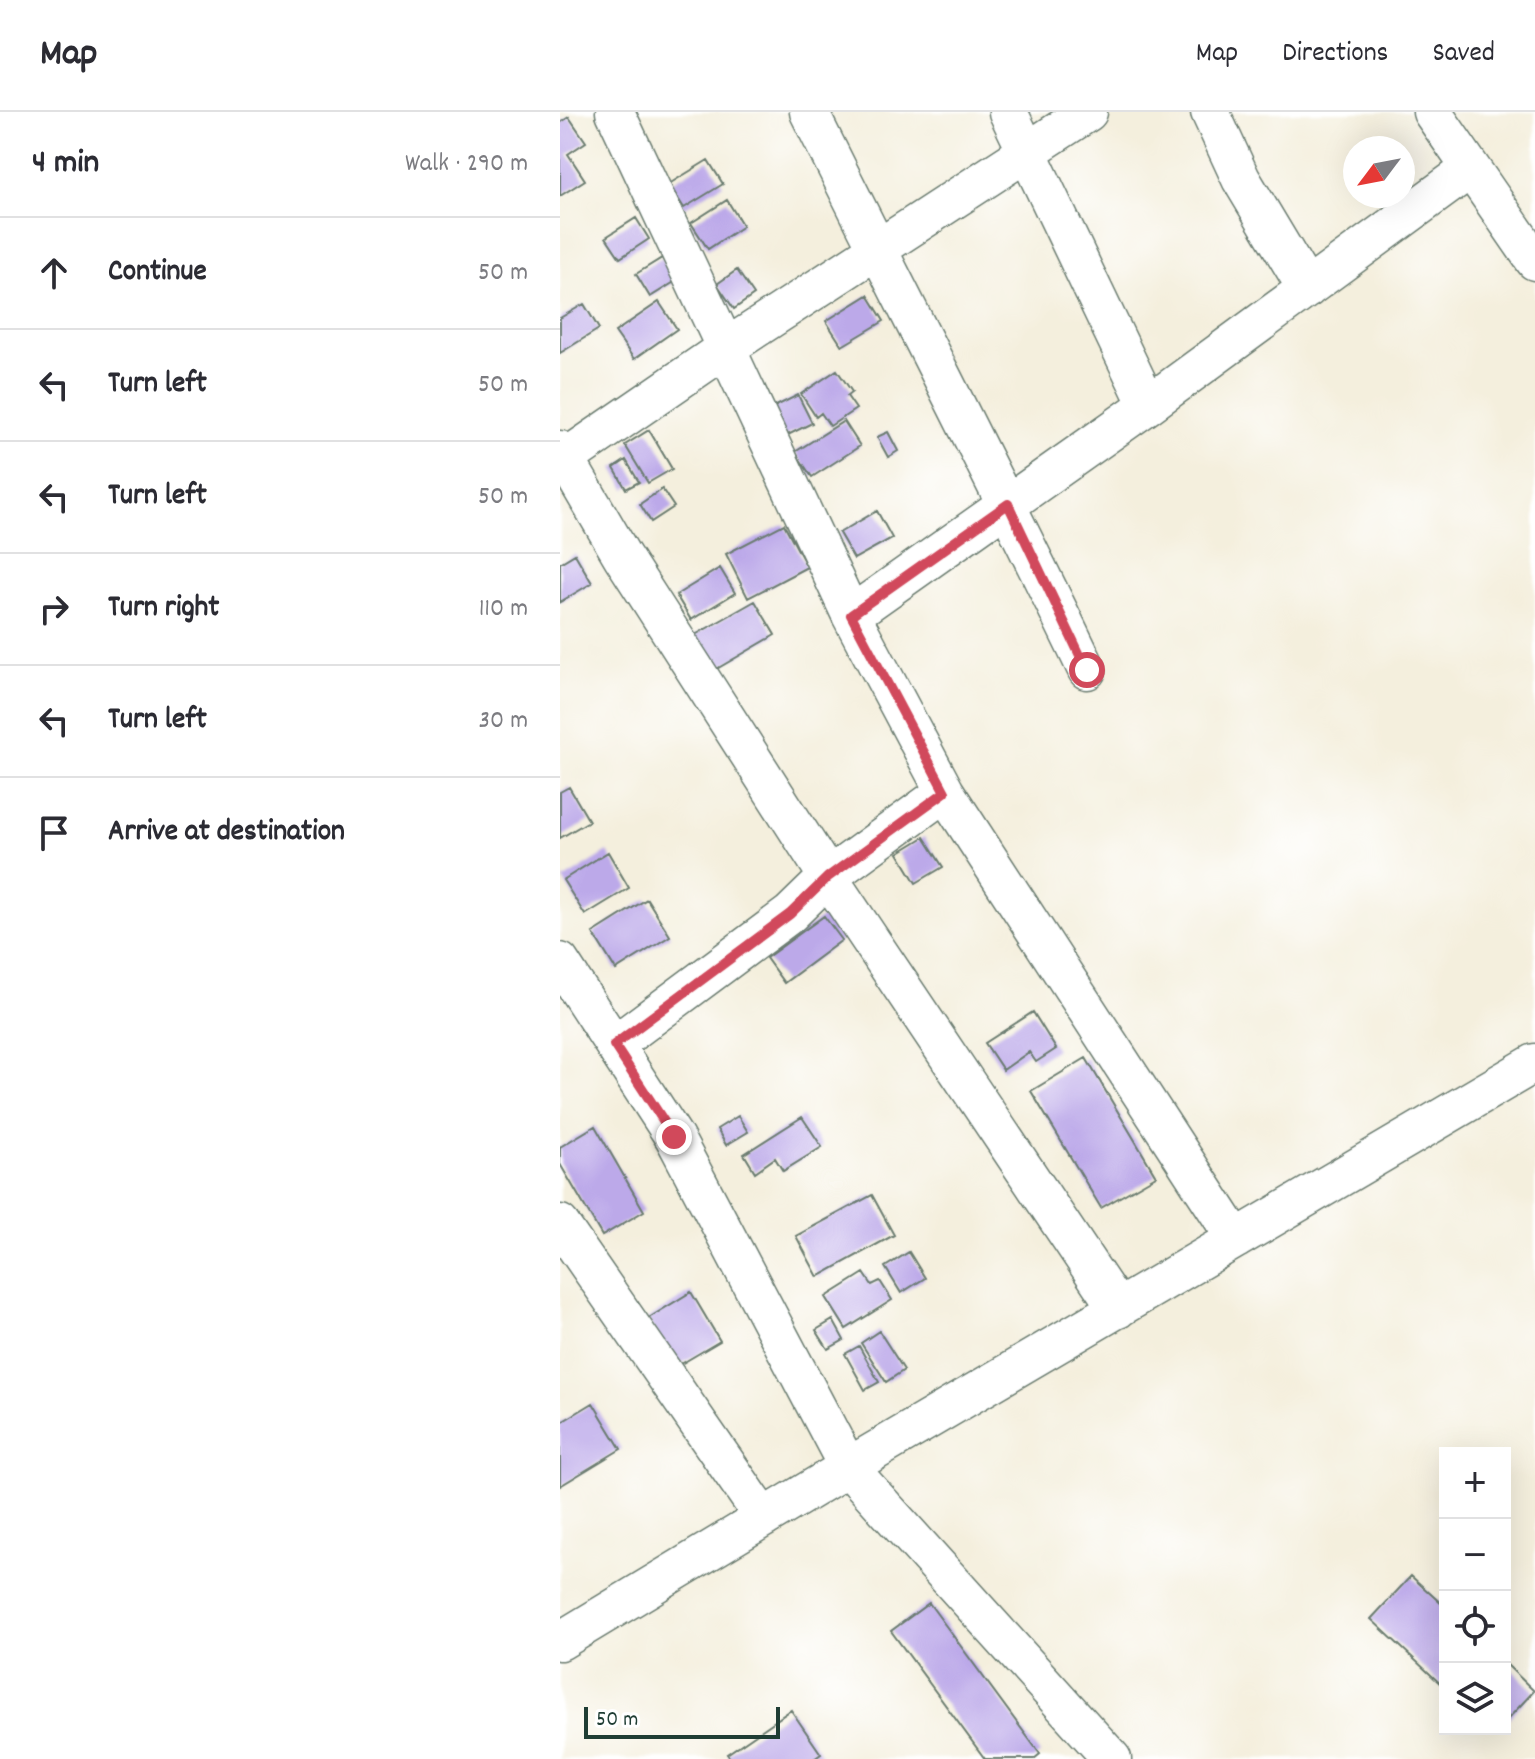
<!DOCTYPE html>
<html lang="en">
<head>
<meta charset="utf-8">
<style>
	body { margin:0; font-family:Dekko,sans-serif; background:#f2f2f3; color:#2b2b33 }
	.controls { position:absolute; right:24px; bottom:24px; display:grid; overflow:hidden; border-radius:0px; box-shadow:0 8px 32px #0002 }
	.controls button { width:72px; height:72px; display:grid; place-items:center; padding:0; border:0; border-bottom:2px solid #e1e1e2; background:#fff; color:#2b2b33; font:40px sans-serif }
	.compass { position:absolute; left:783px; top:24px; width:72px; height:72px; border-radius:50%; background:#fff; box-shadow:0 8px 32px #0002; rotate:238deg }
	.scale { position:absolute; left:24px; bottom:20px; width:196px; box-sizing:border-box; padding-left:8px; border:4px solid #1f3d34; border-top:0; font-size:22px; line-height:28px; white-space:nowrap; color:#1f3d34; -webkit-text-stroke:6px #fff; paint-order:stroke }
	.stop { position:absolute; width:24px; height:24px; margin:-18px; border:6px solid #d1495b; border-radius:50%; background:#fff }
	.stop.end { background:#d1495b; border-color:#fff; box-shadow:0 2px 8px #0008 }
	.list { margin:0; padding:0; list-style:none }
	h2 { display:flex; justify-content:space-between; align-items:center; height:104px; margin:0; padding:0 32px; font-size:34px }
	h2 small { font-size:26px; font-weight:400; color:#7c7c81 }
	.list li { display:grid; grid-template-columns:52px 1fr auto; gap:24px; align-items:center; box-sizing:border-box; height:112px; padding:0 32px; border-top:2px solid #e1e1e2 }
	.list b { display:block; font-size:30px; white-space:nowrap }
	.list em { font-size:26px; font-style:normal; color:#7c7c81 }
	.icon { flex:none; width:44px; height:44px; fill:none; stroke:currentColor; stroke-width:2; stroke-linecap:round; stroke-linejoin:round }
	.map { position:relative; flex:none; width:975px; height:1647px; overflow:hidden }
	header { display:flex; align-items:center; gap:48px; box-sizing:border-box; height:112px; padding:0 40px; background:#fff; border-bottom:2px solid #e1e1e2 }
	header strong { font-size:38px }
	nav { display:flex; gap:44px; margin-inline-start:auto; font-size:28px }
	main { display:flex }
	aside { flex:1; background:#fff }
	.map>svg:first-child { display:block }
	.building { fill:#bca9e9 }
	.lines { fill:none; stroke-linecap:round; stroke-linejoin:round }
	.minor-casing { stroke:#6a7b6f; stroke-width:41 }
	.minor { stroke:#fff; stroke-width:38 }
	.route { stroke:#d1495b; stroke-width:10 }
</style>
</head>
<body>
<header>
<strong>Map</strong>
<nav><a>Map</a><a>Directions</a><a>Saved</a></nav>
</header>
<main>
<aside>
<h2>4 min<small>Walk · 290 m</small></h2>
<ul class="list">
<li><svg class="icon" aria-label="ahead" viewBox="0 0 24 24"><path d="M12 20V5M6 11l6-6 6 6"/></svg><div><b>Continue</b></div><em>50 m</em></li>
<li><svg class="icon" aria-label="left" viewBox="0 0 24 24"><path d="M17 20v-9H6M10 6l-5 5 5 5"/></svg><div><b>Turn left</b></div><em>50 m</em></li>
<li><svg class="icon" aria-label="left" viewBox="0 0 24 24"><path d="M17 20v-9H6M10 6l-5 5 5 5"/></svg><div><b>Turn left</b></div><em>50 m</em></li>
<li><svg class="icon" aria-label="right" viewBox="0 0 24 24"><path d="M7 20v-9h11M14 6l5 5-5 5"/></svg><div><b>Turn right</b></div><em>110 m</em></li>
<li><svg class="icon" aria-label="left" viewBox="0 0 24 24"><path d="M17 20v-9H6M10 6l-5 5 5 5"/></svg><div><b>Turn left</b></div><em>30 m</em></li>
<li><svg class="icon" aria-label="arrive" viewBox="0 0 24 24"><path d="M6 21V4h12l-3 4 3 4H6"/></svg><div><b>Arrive at destination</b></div></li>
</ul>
</aside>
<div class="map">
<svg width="975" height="1647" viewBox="0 0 975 1647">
	<rect width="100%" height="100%" fill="#fff"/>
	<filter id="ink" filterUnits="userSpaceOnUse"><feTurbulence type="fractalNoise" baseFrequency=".0125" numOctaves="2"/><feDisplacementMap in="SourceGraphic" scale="16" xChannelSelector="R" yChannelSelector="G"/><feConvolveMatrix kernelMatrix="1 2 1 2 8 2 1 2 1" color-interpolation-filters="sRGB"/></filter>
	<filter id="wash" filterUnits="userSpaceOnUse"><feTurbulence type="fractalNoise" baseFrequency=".006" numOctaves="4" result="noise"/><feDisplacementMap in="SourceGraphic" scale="32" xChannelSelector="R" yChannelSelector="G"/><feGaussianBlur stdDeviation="1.8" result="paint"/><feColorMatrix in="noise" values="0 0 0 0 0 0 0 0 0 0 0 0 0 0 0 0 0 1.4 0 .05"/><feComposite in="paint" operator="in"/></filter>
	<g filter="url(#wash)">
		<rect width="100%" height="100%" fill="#f4efdd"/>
		<g id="blocks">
			<!-- building -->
			<path class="building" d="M9,5L26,30L8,42L25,68L0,84V11Z
				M148,48L163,72L124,96L109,72Z
				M167,88L183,114L148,137L131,111Z
				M76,106L89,127L60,146L46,125Z
				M102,146L116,169L90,185L76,162Z
				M177,158L194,183L174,197L157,172Z
				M308,183L324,209L282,234L266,209Z
				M99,190L117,217L74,247L55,220Z
				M24,192L39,217L0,241V206Z
				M277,258L292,280L287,284L296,297L270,314L261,301L256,305L241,282Z
				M238,283L252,311L222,326L208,298Z
				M284,309L300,334L252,365L235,340Z
				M89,318L112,357L88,371L65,333Z
				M328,320L338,339L328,345L317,325Z
				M66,348L79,370L66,377L54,356Z
				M102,377L114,395L91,410L80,392Z
				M317,399L332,426L294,447L279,421Z
				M224,412L247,455L188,486L166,442Z
				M15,442L32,471L0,490V451Z
				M160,456L175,481L131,508L116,483Z
				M195,489L215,523L148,562L128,527Z
				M9,675L29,709L0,726V680Z
				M364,725L383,755L356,771L338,741Z
				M48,740L69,776L25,803L3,768Z
				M87,787L110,824L56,858L33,821Z
				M264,804L282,828L224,871L206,846Z
				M473,900L496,937L476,950L469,940L443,958L425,931Z
				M526,946L596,1064L541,1096L471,979Z
				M178,1004L188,1020L166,1033L157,1017Z
				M242,1005L262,1035L223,1059L215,1046L195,1060L184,1042Z
				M35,1014L84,1099L42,1124L0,1052V1035Z
				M312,1083L334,1123L258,1165L236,1124Z
				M349,1140L365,1166L341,1181L325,1155Z
				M304,1161L312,1173L320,1169L332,1188L286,1217L266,1185Z
				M131,1180L160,1229L116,1255L87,1207Z
				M273,1208L284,1228L268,1237L256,1218Z
				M319,1219L344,1258L326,1270L301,1231Z
				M299,1234L319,1270L305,1278L285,1242Z
				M33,1291L61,1337L0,1374V1311Z
				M851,1464L885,1495V1576L811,1507Z
				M369,1491L480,1642L474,1647H425L331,1519Z
				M945,1551L974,1579L945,1610Z
				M231,1598L261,1642L254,1647H171L167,1642Z"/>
		</g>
	</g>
	<g filter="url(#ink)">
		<use href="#blocks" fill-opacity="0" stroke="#6a7b6f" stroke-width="2"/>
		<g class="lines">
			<defs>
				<path id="minor" d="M55,0L291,503L385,680L676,1127
					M249,0C341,186 437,370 527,558
					M448,0L588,293
					M650,0L681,67L747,177
					M872,0L975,149
					M0,338L62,444L268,765L558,1197
					M0,350L166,236L528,0
					M291,503L588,293L910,57
					M0,850L114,1025L288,1355L552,1647
					M54,933L230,802L268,765L385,680
					M0,1112L204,1406
					M0,1529L288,1355L975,951"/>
			</defs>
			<!-- minor casing -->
			<use href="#minor" class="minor-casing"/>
			<!-- minor -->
			<use href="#minor" class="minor"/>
		</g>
	</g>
	<g class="lines" filter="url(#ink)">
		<!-- route -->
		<path class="route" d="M114,1025L54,933L230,802L268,765L385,680L291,503L448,392L527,558"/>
	</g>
</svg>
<div class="controls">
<button>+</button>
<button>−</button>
<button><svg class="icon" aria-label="locate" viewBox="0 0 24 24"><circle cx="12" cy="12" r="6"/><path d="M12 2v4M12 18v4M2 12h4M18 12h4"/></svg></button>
<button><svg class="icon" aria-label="layers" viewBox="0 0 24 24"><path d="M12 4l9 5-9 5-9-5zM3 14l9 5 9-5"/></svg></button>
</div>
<svg class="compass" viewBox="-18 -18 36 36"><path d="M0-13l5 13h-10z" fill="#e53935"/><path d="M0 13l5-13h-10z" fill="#7c7c81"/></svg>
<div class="scale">50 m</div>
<div class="stop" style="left:527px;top:558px"></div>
<div class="stop end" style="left:114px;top:1025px"></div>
</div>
</main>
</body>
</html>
